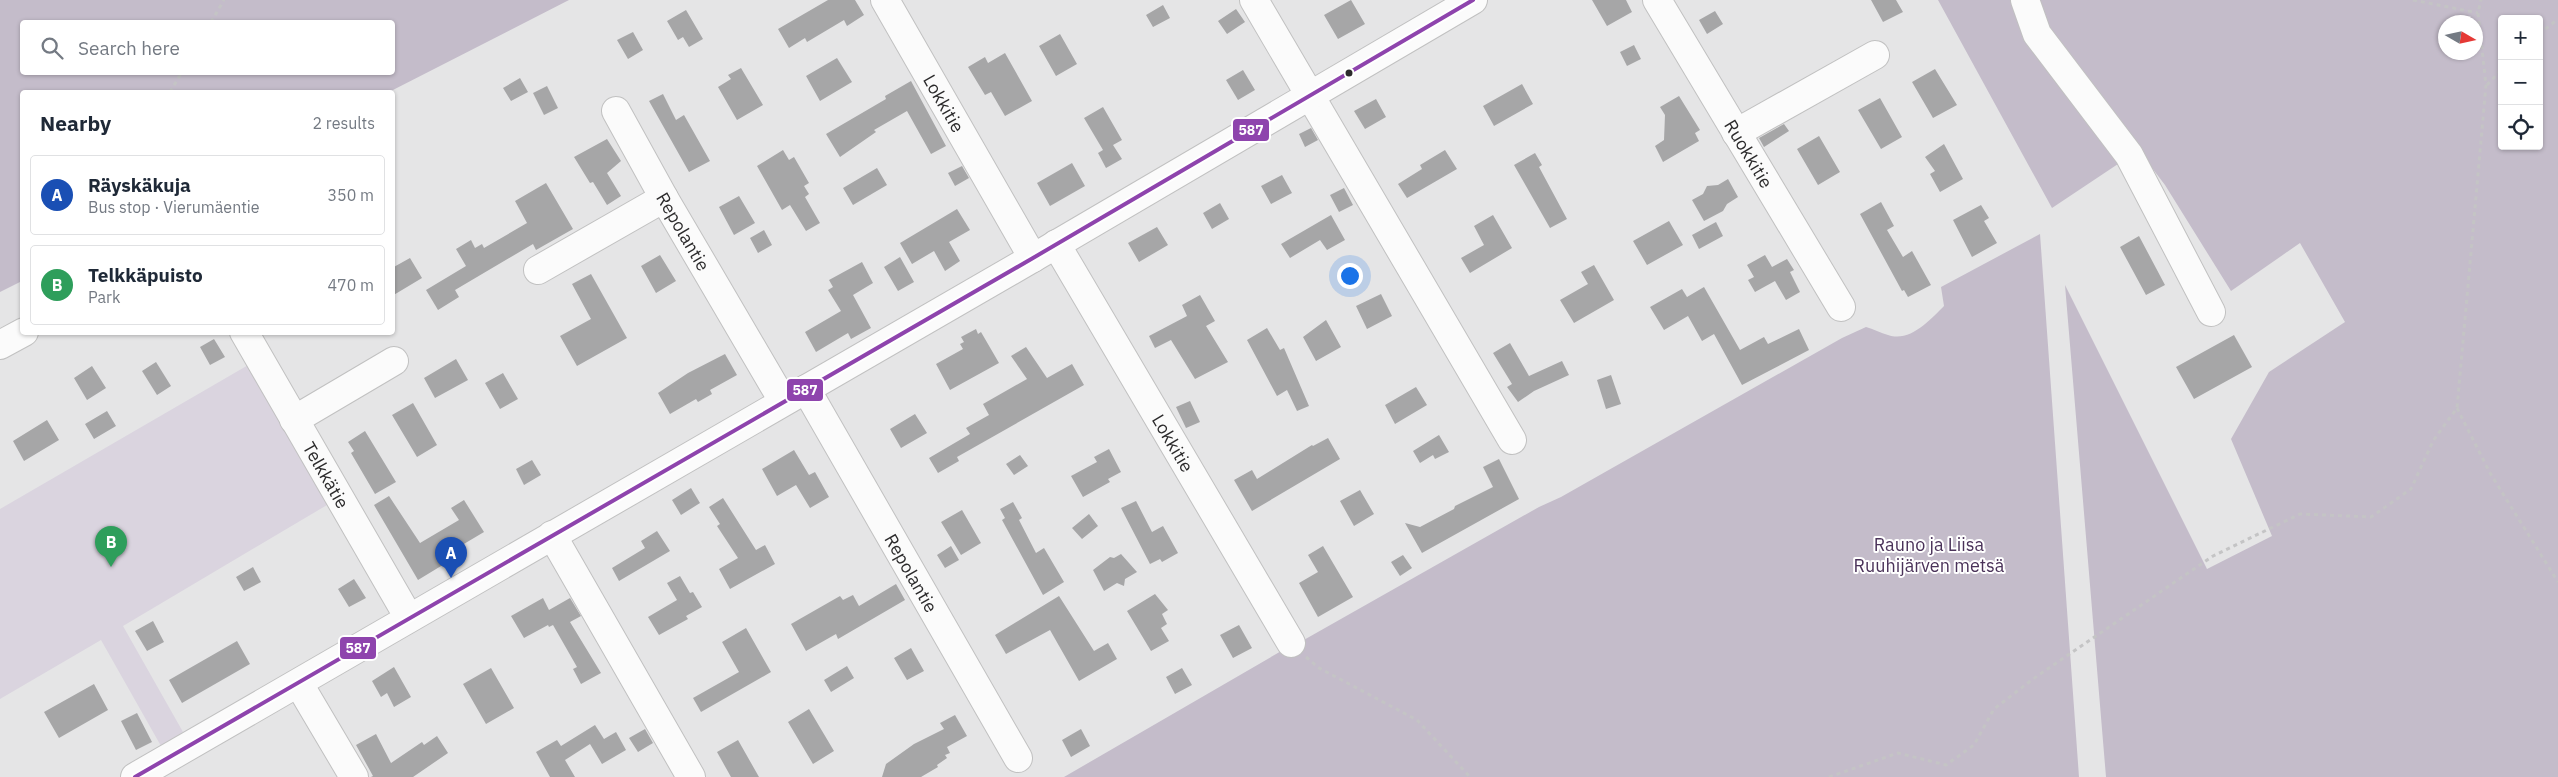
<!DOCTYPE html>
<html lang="en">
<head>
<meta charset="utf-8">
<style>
	body { margin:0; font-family:"IBM Plex Sans",sans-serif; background:#f2f2f3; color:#1f2937 }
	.controls { position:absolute; right:15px; top:15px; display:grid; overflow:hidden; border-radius:5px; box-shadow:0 1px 4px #0004 }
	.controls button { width:45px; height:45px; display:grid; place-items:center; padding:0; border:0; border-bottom:1px solid #e0e1e3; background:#fff; color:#1f2937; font:25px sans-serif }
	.compass { position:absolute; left:2438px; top:15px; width:45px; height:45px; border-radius:50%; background:#fff; box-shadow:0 1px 4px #0004; rotate:99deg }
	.you { position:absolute; left:1349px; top:275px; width:18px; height:18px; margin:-12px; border:4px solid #fff; border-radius:50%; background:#1a73e8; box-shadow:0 0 0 8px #1a73e833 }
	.badge { display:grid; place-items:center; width:32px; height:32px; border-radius:50%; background:#6d6c6d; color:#fff; font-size:16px; font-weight:700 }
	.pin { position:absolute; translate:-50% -41px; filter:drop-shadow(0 1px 2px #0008) }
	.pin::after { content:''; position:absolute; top:26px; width:18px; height:15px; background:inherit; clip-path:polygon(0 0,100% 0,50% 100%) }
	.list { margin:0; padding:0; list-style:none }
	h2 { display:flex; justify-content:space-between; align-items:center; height:65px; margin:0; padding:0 20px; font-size:21px }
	h2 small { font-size:16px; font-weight:400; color:#747a83 }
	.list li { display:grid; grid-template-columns:32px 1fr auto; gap:15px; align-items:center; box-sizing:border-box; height:80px; margin:0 10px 10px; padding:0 10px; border:1px solid #e0e1e3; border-radius:5px }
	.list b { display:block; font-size:19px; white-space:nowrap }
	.list p { margin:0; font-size:16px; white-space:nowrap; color:#747a83 }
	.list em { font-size:16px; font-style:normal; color:#747a83 }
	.icon { flex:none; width:28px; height:28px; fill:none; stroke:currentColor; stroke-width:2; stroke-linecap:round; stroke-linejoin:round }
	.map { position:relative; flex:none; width:2558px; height:777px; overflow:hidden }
	.search { position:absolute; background:#fff; box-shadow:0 1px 4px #0004; left:20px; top:20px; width:375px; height:55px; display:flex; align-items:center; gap:12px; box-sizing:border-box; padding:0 18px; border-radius:5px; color:#747a83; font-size:19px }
	.panel { position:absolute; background:#fff; box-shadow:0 1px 4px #0004; left:20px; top:90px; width:375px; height:245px; border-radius:5px }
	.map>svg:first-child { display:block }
	.green { fill:#dad4df }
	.forest { fill:#c4bcca; fill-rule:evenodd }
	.building { fill:#a6a6a7 }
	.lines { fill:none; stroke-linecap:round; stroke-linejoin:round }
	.minor-casing { stroke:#c1c1c1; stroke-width:30 }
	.path { stroke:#c4c4c5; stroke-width:3; stroke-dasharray:4 4; stroke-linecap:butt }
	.minor { stroke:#fbfbfb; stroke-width:28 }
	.bus-1-casing { stroke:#fff; stroke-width:8 }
	.bus-1 { stroke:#8e44ad; stroke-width:4 }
	.bus-dot { fill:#2c2b2c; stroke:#fff; stroke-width:2 }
	.labels { text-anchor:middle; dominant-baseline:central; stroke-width:4; stroke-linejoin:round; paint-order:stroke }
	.street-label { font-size:18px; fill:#2c2b2c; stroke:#fff }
	.park-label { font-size:18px; fill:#4a3259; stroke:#fff }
	.line-badge { stroke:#fff; stroke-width:2 }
	.badge-label { font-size:14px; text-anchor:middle; font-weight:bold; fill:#fff }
</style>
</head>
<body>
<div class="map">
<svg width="2558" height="777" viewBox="0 0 2558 777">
	<rect width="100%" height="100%" fill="#e5e5e6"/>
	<!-- green -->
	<path class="green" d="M250,364L327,505L123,626L183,732L161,746L101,640L0,699V509Z"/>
	<!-- forest -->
	<path class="forest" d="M0,0H569L389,92H22V281L0,292ZM392,22V72H22V22Z
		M1938,0H2017L2121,162L2052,208Z
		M2036,0H2558V777H2106L2065,285L2207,569L2272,536L2231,439L2269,372L2345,322L2300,243L2231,291L2165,185L2047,30ZM2502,19H2539V146H2502ZM2446,22H2476V52H2446Z
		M2040,234L2079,777H1064L1283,650L1302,641L1539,507L1561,497L1842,338L1866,327C1873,329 1881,333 1888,335C1910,343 1931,319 1944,306L1941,287Z"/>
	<!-- building -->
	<path class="building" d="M828,0H855L864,15L847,26L844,20L807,42L805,38L789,48L778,29Z
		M1351,0L1365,24L1338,39L1324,15Z
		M1592,0H1626L1632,12L1607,26Z
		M1871,0H1896L1903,12L1883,22Z
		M1163,5L1170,18L1153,27L1146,15Z
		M1236,9L1245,22L1227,34L1218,21Z
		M686,10L703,39L689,47L683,37L678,40L667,21Z
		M1715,11L1723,24L1707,34L1699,20Z
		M633,32L643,50L628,59L617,40Z
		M1060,34L1077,64L1056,76L1039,46Z
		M1634,45L1641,59L1627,66L1620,52Z
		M1005,53L1032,101L1005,116L991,92L985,95L968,67L985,57L988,63Z
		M837,58L852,82L820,101L806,76Z
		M741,68L763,105L737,120L718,87L731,79L728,75Z
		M1935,69L1957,105L1933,118L1912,82Z
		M1243,70L1255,90L1238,100L1226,80Z
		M520,78L528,92L511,101L503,88Z
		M911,81L946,146L931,154L907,111L874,130L876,132L840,157L826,134L886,99L885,96Z
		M1522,84L1533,104L1494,126L1483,106Z
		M547,86L558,108L544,115L533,93Z
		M663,94L676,120L684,115L710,161L689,172L649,101Z
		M1679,96L1700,130L1695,133L1699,141L1663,162L1655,146L1664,140L1665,115L1660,107Z
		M1880,98L1902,137L1881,149L1858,110Z
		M1376,99L1386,117L1365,129L1354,111Z
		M1103,107L1122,140L1113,145L1122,159L1106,168L1098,153L1103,150L1084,118Z
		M1784,124L1789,131L1764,147L1759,138Z
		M1311,128L1318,140L1305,147L1299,134Z
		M1819,136L1840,172L1818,185L1797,149Z
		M607,139L621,161L607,173L621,196L607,205L593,182L590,183L574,157Z
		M1944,144L1963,179L1940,192L1930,174L1935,171L1925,157Z
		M783,150L789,160L794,157L809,183L804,186L809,194L805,197L820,223L806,231L790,205L782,210L757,166Z
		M1445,150L1457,169L1407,198L1398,184L1422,169L1420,165Z
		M1535,153L1542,165L1539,167L1567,219L1550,228L1514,165Z
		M1072,163L1085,186L1050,206L1037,183Z
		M962,166L969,178L955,186L948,173Z
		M877,168L887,185L853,205L843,188Z
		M1282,175L1292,193L1271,204L1261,186Z
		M1728,179L1738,197L1727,204L1723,211L1704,221L1692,200L1703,194L1707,186L1718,185Z
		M546,183L573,229L536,250L533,244L455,290L459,297L438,310L426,290L466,266L456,249L471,240L475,248L482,244L484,248L527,223L515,201Z
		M1344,188L1353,205L1339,212L1330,195Z
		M739,196L755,223L734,235L719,207Z
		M1881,202L1894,226L1887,230L1903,257L1912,251L1931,285L1908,297L1904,290L1902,291L1860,214Z
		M1220,203L1229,219L1212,229L1203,213Z
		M1981,205L1989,218L1984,221L1997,243L1972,257L1953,220Z
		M957,209L970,230L949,242L960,261L945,271L934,251L912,264L900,243Z
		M1331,215L1345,240L1327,250L1320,240L1290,258L1281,244Z
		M1493,215L1512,248L1470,273L1461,258L1484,245L1474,226Z
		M1669,221L1683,245L1647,265L1633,241Z
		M1716,222L1723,236L1699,249L1692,235Z
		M1157,227L1168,245L1139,262L1128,243Z
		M764,230L772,245L758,253L750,238Z
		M2139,236L2165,285L2146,295L2120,247Z
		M660,255L676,281L656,293L641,266Z
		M1765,255L1772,267L1787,259L1794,270L1790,272L1800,292L1786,300L1775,281L1755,292L1748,280L1754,277L1747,265Z
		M900,257L914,282L898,291L884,267Z
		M410,258L422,278L392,296V268Z
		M862,262L873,283L853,295L871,328L851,339L848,333L816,352L805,332L841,311L828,290L833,287L829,280Z
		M1594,265L1614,300L1574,323L1560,300L1588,284L1581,272Z
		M591,274L627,338L577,366L560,336L591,319L572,284Z
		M1704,287L1740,350L1764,337L1768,344L1799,329L1809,350L1742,385L1714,334L1702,341L1688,316L1664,330L1650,307L1682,289L1687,297Z
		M1381,294L1392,316L1367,329L1356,306Z
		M1200,295L1215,321L1206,326L1228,362L1195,379L1171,340L1155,348L1149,336L1187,316L1182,305Z
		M1326,320L1341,347L1316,361L1303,337Z
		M1267,328L1280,350L1284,348L1309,406L1297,411L1287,390L1277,396L1247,340Z
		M976,329L978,334L981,332L999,363L950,390L936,364L963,349L960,344L964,342L961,337Z
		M2234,335L2252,367L2194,399L2176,367Z
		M214,339L225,357L210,365L200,347Z
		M1510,343L1529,376L1562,361L1569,375L1534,391L1518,402L1507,387L1512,384L1493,353Z
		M1026,347L1047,378L1072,364L1084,385L957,457L959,461L938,473L929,458L970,434L966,428L989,415L983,404L1027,379L1011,356Z
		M725,354L737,375L710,390L712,394L698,402L696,399L670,414L658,393L688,373Z
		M456,359L468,380L435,398L424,378Z
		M156,362L171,386L157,395L142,371Z
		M92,366L106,388L87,400L74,378Z
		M503,373L518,399L500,409L485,383Z
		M1611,375L1621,404L1606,409L1597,380Z
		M1416,387L1427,405L1395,424L1385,405Z
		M1190,401L1200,422L1186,428L1176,407Z
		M413,403L437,445L417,457L392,415Z
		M107,411L116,426L94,439L85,424Z
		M915,414L927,433L901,448L890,429Z
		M47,420L59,440L24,461L13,441Z
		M365,431L396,482L375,494L351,453L354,451L348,442Z
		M1439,435L1449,452L1435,459L1433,455L1420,463L1413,451Z
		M1328,438L1340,459L1252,511L1234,480L1252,470L1257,479L1312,445L1313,446Z
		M1109,449L1121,472L1108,479L1110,482L1083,497L1071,476L1097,462L1094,457Z
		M794,450L809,475L815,472L829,497L810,508L796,485L777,496L762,469Z
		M1020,455L1028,466L1014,475L1006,464Z
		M1499,459L1519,499L1422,553L1405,523L1420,527L1454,509L1455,506L1493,487L1483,467Z
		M532,460L541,475L524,485L516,469Z
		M691,488L700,503L681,515L672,500Z
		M1360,490L1374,514L1354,526L1340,501Z
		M389,496L420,543L459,520L451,508L464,500L484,532L442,557L446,563L418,580L374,505Z
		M723,498L756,550L765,545L775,564L730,589L719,569L738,558L717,526L720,524L709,507Z
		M1136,501L1152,532L1163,526L1178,553L1162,562L1160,559L1150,564L1121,508Z
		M1013,502L1022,518L1019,520L1036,553L1044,548L1064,582L1043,595L1002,520L1005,518L1000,509Z
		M962,510L981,543L961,555L941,522Z
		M1089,514L1098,526L1082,539L1072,528Z
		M657,531L670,551L619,581L612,568L645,548L641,541Z
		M951,546L959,560L945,568L937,555Z
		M1323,546L1353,597L1318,617L1299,583L1318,572L1308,555Z
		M1121,554L1137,572L1125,579L1124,586L1117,583L1104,591L1093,570L1110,557L1114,558Z
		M1403,555L1412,568L1400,576L1391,562Z
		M253,567L261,582L244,591L236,577Z
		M680,576L690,593L693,592L702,607L686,616L688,619L659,635L648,617L677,600L667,583Z
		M354,579L366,598L349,607L338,589Z
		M896,584L905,600L838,639L836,634L806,651L791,624L840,596L843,600L853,595L859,606Z
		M1155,594L1168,610L1162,614L1167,624L1161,628L1169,641L1151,651L1127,611Z
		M1059,596L1094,651L1108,643L1117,659L1079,681L1050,630L1006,654L995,635Z
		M543,598L549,610L570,598L581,616L570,622L601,673L581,684L573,669L577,667L553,625L549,627L548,625L524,638L511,616Z
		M153,621L164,642L147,651L135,631Z
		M1239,625L1252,648L1233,658L1220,635Z
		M746,628L771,672L701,712L693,698L739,672L722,642Z
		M237,641L250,664L182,703L169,680Z
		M911,648L924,671L907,680L894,658Z
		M847,666L854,678L831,692L824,680Z
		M394,667L411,697L394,707L387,693L381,697L372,681Z
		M491,668L514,708L486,724L463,684Z
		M1182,668L1192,685L1175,694L1166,677Z
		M94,684L108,710L59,738L44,712Z
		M809,709L834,751L813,764L788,722Z
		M137,713L152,742L136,750L121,721Z
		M955,715L967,736L947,747L950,753L945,755L947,758L937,765L938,767L921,777H882L886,764L914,744L944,729L940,723Z
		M595,725L604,739L616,732L626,750L602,764L590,744L565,760L575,777H550L536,752L557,740L561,746Z
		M645,729L653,743L638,752L629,738Z
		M1081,729L1090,746L1071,757L1062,740Z
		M376,734L391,763L422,742L424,745L437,736L448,753L413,777H371L373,776L356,745Z
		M738,740L759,777H731L717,752Z"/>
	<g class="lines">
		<defs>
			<g id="minor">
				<path id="s1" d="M885,0L1033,258"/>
				<path d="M1254,0L1512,440"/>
				<path id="s2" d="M1657,0L1841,307"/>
				<path d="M2025,0L2037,34L2129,155L2211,312"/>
				<path id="s3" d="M616,111L664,198L783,401"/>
				<path d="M1736,133L1875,55"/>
				<path id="s4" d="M1056,244L1291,643"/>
				<path d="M538,270L664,198"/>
				<path id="s5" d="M244,332L409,618"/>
				<path d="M0,345L24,332"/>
				<path id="s6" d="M806,389L1018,758"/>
				<path d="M294,420L394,361"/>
				<path d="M552,535L691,777"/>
				<path d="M299,684L354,777"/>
				<path d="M135,777L1033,258L1473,0"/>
			</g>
		</defs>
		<!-- minor casing -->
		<use href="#minor" class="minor-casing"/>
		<!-- path -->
		<path class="path" d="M2413,0L2478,13
			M211,22L224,0
			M2539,34L2558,19
			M2487,85L2502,69
			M170,92L182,72
			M2457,408L2490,473L2558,582
			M1306,657L1319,668L1417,720L1470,777
			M1829,777L1898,753L1946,765L1974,745L1994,709L2033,679L2213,556L2300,514L2371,517L2411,489L2433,441L2457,408L2486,85L2478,13L2481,0"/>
		<!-- minor -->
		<use href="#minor" class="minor"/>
		<defs>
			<path id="bus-1" d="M135,777L1033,258L1473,0"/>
		</defs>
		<!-- bus-1 casing -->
		<use href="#bus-1" class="bus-1-casing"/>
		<!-- bus-1 -->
		<use href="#bus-1" class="bus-1"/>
	</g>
	<!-- markers -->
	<circle class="bus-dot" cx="1349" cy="73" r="4.5"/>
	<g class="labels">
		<!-- street labels -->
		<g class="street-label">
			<text stroke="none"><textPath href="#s1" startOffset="119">Lokkitie</textPath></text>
			<text stroke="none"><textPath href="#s2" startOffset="179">Ruokkitie</textPath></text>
			<text stroke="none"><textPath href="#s3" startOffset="138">Repolantie</textPath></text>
			<text stroke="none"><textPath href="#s4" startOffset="231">Lokkitie</textPath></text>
			<text stroke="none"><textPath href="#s5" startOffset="165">Telkkätie</textPath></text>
			<text stroke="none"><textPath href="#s6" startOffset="212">Repolantie</textPath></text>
		</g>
		<!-- park labels -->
		<g class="park-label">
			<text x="1929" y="544">Rauno ja Liisa<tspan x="1929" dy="21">Ruuhijärven metsä</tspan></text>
		</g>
	</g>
	<g class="line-badge">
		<rect x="1232" y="118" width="38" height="24" rx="5" fill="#8e44ad"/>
		<rect x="786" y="378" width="38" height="24" rx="5" fill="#8e44ad"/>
		<rect x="339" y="636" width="38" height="24" rx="5" fill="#8e44ad"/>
	</g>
	<g class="badge-label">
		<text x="1251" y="135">587</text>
		<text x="805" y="395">587</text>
		<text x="358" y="653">587</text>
	</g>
</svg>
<div class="controls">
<button>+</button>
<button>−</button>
<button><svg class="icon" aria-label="locate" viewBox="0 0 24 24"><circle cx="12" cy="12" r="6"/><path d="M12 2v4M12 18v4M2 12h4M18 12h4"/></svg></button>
</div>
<svg class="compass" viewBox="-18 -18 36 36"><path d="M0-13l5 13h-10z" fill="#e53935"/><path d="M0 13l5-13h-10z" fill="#747a83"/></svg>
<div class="you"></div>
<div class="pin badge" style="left:451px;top:578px;background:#1a4fb4">A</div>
<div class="pin badge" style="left:111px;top:567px;background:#2e9e5b">B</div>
<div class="search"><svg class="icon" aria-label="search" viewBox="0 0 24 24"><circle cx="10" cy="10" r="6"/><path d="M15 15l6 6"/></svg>Search here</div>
<section class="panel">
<h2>Nearby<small>2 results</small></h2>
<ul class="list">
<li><span class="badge" style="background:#1a4fb4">A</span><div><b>Räyskäkuja</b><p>Bus stop · Vierumäentie</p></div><em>350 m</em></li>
<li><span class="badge" style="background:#2e9e5b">B</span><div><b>Telkkäpuisto</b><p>Park</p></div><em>470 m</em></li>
</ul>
</section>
</div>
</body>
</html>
